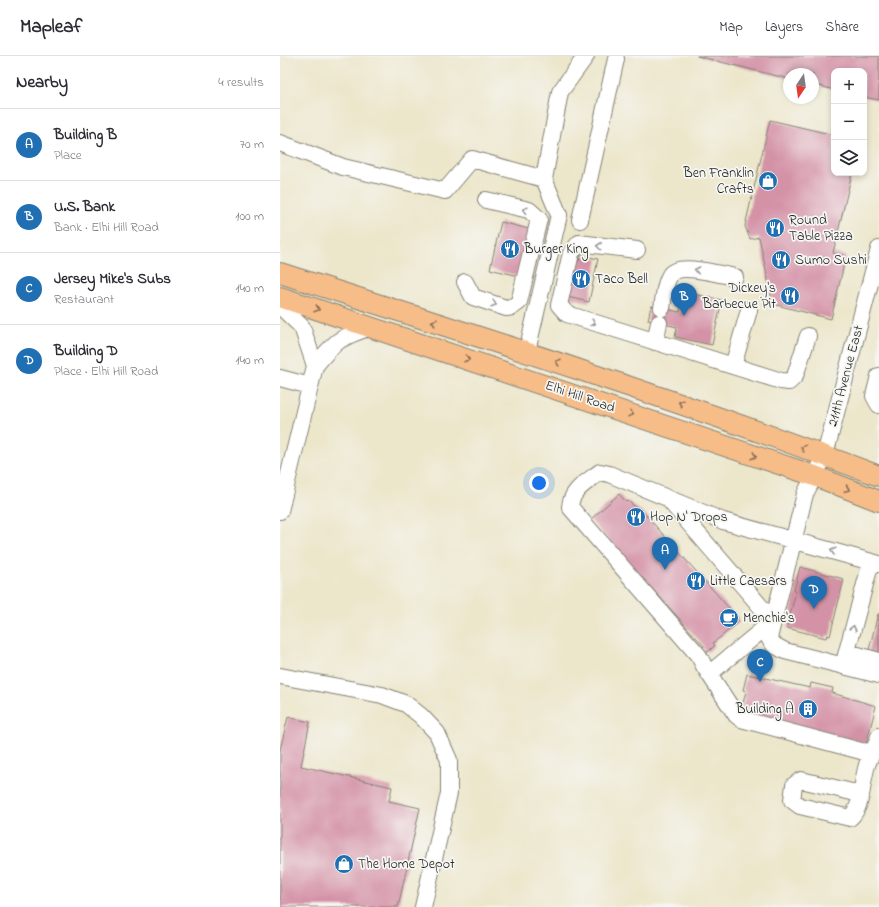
<!DOCTYPE html>
<html lang="en">
<head>
<meta charset="utf-8">
<style>
	body { margin:0; font-family:"Indie Flower",sans-serif; background:#f2f2f3; color:#2b2b33 }
	.controls { position:absolute; right:12px; top:12px; display:grid; overflow:hidden; border-radius:8px; box-shadow:0 2px 6px #0003 }
	.controls button { width:36px; height:36px; display:grid; place-items:center; padding:0; border:0; border-bottom:1px solid #e1e1e2; background:#fff; color:#2b2b33; font:20px sans-serif }
	.compass { position:absolute; left:503px; top:12px; width:36px; height:36px; border-radius:50%; background:#fff; box-shadow:0 2px 6px #0003; rotate:193deg }
	.you { position:absolute; left:259px; top:427px; width:14px; height:14px; margin:-10px; border:3px solid #fff; border-radius:50%; background:#1a73e8; box-shadow:0 0 0 6px #1a73e833 }
	.badge { display:grid; place-items:center; width:26px; height:26px; border-radius:50%; background:#1f6fb2; color:#fff; font-size:13px; font-weight:700 }
	.pin { position:absolute; translate:-50% -33px; filter:drop-shadow(0 1px 2px #0008) }
	.pin::after { content:''; position:absolute; top:21px; width:14px; height:12px; background:inherit; clip-path:polygon(0 0,100% 0,50% 100%) }
	.list { margin:0; padding:0; list-style:none }
	h2 { display:flex; justify-content:space-between; align-items:center; height:52px; margin:0; padding:0 16px; font-size:17px }
	h2 small { font-size:13px; font-weight:400; color:#7c7c81 }
	.list li { display:grid; grid-template-columns:26px 1fr auto; gap:12px; align-items:center; box-sizing:border-box; height:72px; padding:0 16px; border-top:1px solid #e1e1e2 }
	.list b { display:block; font-size:15px; white-space:nowrap }
	.list p { margin:0; font-size:13px; white-space:nowrap; color:#7c7c81 }
	.list em { font-size:13px; font-style:normal; color:#7c7c81 }
	.icon { flex:none; width:22px; height:22px; fill:none; stroke:currentColor; stroke-width:2; stroke-linecap:round; stroke-linejoin:round }
	.map { position:relative; flex:none; width:599px; height:851px; overflow:hidden }
	header { display:flex; align-items:center; gap:24px; box-sizing:border-box; height:56px; padding:0 20px; background:#fff; border-bottom:1px solid #e1e1e2 }
	header strong { font-size:19px }
	nav { display:flex; gap:22px; margin-inline-start:auto; font-size:14px }
	main { display:flex }
	aside { flex:1; background:#fff }
	.map>svg:first-child { display:block }
	.building { fill:#d492a7 }
	.lines { fill:none; stroke-linecap:round; stroke-linejoin:round }
	.minor-casing { stroke:#848173; stroke-width:18 }
	.major-casing { stroke:#848173; stroke-width:22 }
	.minor { stroke:#fff; stroke-width:16 }
	.major { stroke:#f7bd88; stroke-width:20 }
	.oneway { stroke:#999 }
	.oneway2 { stroke:#8a6c52 }
	.labels { text-anchor:middle; dominant-baseline:central; stroke-width:3.5; stroke-linejoin:round; paint-order:stroke }
	.poi-label { font-size:14px; fill:#1c1c1c; stroke:#f6f6f2; text-anchor:start }
	.street-label { font-size:14px; fill:#1c1c1c; stroke:#f6f6f2 }
</style>
</head>
<body>
<header>
<strong>Mapleaf</strong>
<nav><a>Map</a><a>Layers</a><a>Share</a></nav>
</header>
<main>
<aside>
<h2>Nearby<small>4 results</small></h2>
<ul class="list">
<li><span class="badge">A</span><div><b>Building B</b><p>Place</p></div><em>70 m</em></li>
<li><span class="badge">B</span><div><b>U.S. Bank</b><p>Bank · Elhi Hill Road</p></div><em>100 m</em></li>
<li><span class="badge">C</span><div><b>Jersey Mike's Subs</b><p>Restaurant</p></div><em>140 m</em></li>
<li><span class="badge">D</span><div><b>Building D</b><p>Place · Elhi Hill Road</p></div><em>140 m</em></li>
</ul>
</aside>
<div class="map">
<svg width="599" height="851" viewBox="0 0 599 851">
	<rect width="100%" height="100%" fill="#f6f6f2"/>
	<filter id="ink" filterUnits="userSpaceOnUse"><feTurbulence type="fractalNoise" baseFrequency=".025" numOctaves="2"/><feDisplacementMap in="SourceGraphic" scale="8" xChannelSelector="R" yChannelSelector="G"/><feConvolveMatrix kernelMatrix="1 2 1 2 8 2 1 2 1" color-interpolation-filters="sRGB"/></filter>
	<filter id="wash" filterUnits="userSpaceOnUse"><feTurbulence type="fractalNoise" baseFrequency=".012" numOctaves="4" result="noise"/><feDisplacementMap in="SourceGraphic" scale="16" xChannelSelector="R" yChannelSelector="G"/><feGaussianBlur stdDeviation="0.9" result="paint"/><feColorMatrix in="noise" values="0 0 0 0 0 0 0 0 0 0 0 0 0 0 0 0 0 1.4 0 .05"/><feComposite in="paint" operator="in"/></filter>
	<g filter="url(#wash)">
		<rect width="100%" height="100%" fill="#ece6ca"/>
		<g id="blocks">
			<!-- building -->
			<path class="building" d="M417,0H599V44L584,41V15H554V34L533,28V18H509V23Z
				M490,64L554,79V117H572L553,197L566,200L551,263L493,248L479,181L470,183L465,170Z
				M221,166L249,173L239,220L210,213Z
				M301,199L318,203L309,246L283,240L292,203L299,205Z
				M404,236L442,244L432,289L395,281L397,271L368,264L371,250L400,256Z
				M339,438L346,446L348,445L372,464L371,465L458,562L457,563L459,566L433,587L435,589L428,596L422,592L424,590L310,464Z
				M520,511L564,523L550,580L547,579L546,582L507,572L516,535H514Z
				M598,558H599V601L588,598Z
				M467,618L530,632L531,627L553,632L552,637L596,650L586,688L461,656L466,635L463,634Z
				M8,661L30,666L21,710L112,731L109,745L140,752L118,851H0V694Z"/>
		</g>
	</g>
	<g filter="url(#ink)">
		<use href="#blocks" fill-opacity="0" stroke="#848173" stroke-width="1"/>
		<g class="lines">
			<defs>
				<path id="minor" d="M0,87L63,111L165,135L192,103L264,123
					M300,164L336,3
					M599,193L545,399L525,438L489,582L494,589L505,595L599,619
					M357,194L299,187L291,197L279,249L287,258L501,325L509,326L515,320L528,280
					M185,226L193,241L226,252L232,251L239,246L259,163L249,154L206,144
					M0,250L22,271L35,310C56,284 59,282 91,271
					M382,252C384,242 384,228 390,219C398,206 442,219 455,221
					M375,286L379,267
					M247,295L279,159L264,123L280,36L306,0
					M453,310L469,254
					M599,320L594,340L599,349
					M0,322L30,330
					M389,444L493,565L429,618
					M0,455L35,310
					M567,596L599,605
					M563,610L591,506
					M0,620L102,639L126,648L141,660L157,677L169,704V737L143,851
					M593,696L581,695L461,663L456,659L424,610L419,600L290,451C291,434 307,426 320,416L329,418L443,465L599,508
					M580,738L521,724L514,729L512,744L520,750L570,762C584,749 581,724 588,706C592,697 597,689 599,680"/>
				<path id="major" d="M0,217C201,281 402,345 599,420
					M0,241L535,420L599,445"/>
			</defs>
			<!-- minor casing -->
			<use href="#minor" class="minor-casing"/>
			<!-- major casing -->
			<use href="#major" class="major-casing"/>
			<!-- minor -->
			<use href="#minor" class="minor"/>
			<!-- major -->
			<use href="#major" class="major"/>
		</g>
		<!-- one-way arrows -->
		<defs><path id="oneway-chevron" d="M-2-3.5L2.5 0L-2 3.5" fill="none" stroke-width="1.6" stroke-linecap="round" stroke-linejoin="round"/></defs>
		<g class="oneway">
			<use href="#oneway-chevron" transform="translate(245 154) rotate(-163)"/>
			<use href="#oneway-chevron" transform="translate(319 190) rotate(-173)"/>
			<use href="#oneway-chevron" transform="translate(417 214) rotate(-169)"/>
			<use href="#oneway-chevron" transform="translate(214 248) rotate(17)"/>
			<use href="#oneway-chevron" transform="translate(313 267) rotate(17)"/>
			<use href="#oneway-chevron" transform="translate(553 495) rotate(-164)"/>
			<use href="#oneway-chevron" transform="translate(573 572) rotate(-75)"/>
		</g>
		<g class="oneway2">
			<use href="#oneway-chevron" transform="translate(37 253) rotate(19)"/>
			<use href="#oneway-chevron" transform="translate(154 266) rotate(-162)"/>
			<use href="#oneway-chevron" transform="translate(187 303) rotate(19)"/>
			<use href="#oneway-chevron" transform="translate(278 306) rotate(-161)"/>
			<use href="#oneway-chevron" transform="translate(401 347) rotate(-161)"/>
			<use href="#oneway-chevron" transform="translate(351 358) rotate(19)"/>
			<use href="#oneway-chevron" transform="translate(523 392) rotate(-161)"/>
			<use href="#oneway-chevron" transform="translate(474 400) rotate(19)"/>
			<use href="#oneway-chevron" transform="translate(567 433) rotate(22)"/>
		</g>
	</g>
	<!-- icons -->
	<defs>
		<symbol id="shop-disc" viewBox="-11 -11 22 22"><circle r="9.5" fill="#1f6fb2" stroke="#f6f6f2"/><path d="M-5-2.5h2.3a2.7 3.5 0 0 1 5.4 0H5L5.5 6h-11ZM-1.5-2.5h3a1.5 2.3 0 0 0-3 0Z" fill="#fff"/></symbol>
		<symbol id="restaurant-disc" viewBox="-11 -11 22 22"><circle r="9.5" fill="#1f6fb2" stroke="#f6f6f2"/><path d="M-5-6h1v4h1v-4h1v4h1v-4h1v5L-1.5 .5V6h-2V.5L-5-1ZM5-6V6H3V1.5H1.5Q1.5-4 5-6Z" fill="#fff"/></symbol>
		<symbol id="cafe-disc" viewBox="-11 -11 22 22"><circle r="9.5" fill="#1f6fb2" stroke="#f6f6f2"/><path d="M-5.5-4.5H6V0H3Q3 3.5 0 3.5H-2.5Q-5.5 3.5-5.5 0ZM3-3.2v2h1.7v-2ZM-6 4.5H4V6H-6Z" fill="#fff"/></symbol>
		<symbol id="building-disc" viewBox="-11 -11 22 22"><circle r="9.5" fill="#1f6fb2" stroke="#f6f6f2"/><path d="M-4-6H4V6H1V3H-1V6H-4ZM-2.5-4.3h1.7v1.8h-1.7ZM.8-4.3h1.7v1.8H.8ZM-2.5-1h1.7V.8h-1.7ZM.8-1h1.7V.8H.8Z" fill="#fff"/></symbol>
	</defs>
	<g fill-rule="evenodd">
		<use href="#shop-disc" x="477" y="114" width="22" height="22"/>
		<use href="#restaurant-disc" x="484" y="161" width="22" height="22"/>
		<use href="#restaurant-disc" x="219" y="182" width="22" height="22"/>
		<use href="#restaurant-disc" x="490" y="193" width="22" height="22"/>
		<use href="#restaurant-disc" x="290" y="212" width="22" height="22"/>
		<use href="#restaurant-disc" x="499" y="229" width="22" height="22"/>
		<use href="#restaurant-disc" x="345" y="450" width="22" height="22"/>
		<use href="#restaurant-disc" x="405" y="514" width="22" height="22"/>
		<use href="#cafe-disc" x="438" y="551" width="22" height="22"/>
		<use href="#building-disc" x="517" y="642" width="22" height="22"/>
		<use href="#shop-disc" x="53" y="797" width="22" height="22"/>
	</g>
	<g class="labels">
		<!-- poi labels -->
		<g class="poi-label">
			<text x="474" y="117" text-anchor="end">Ben Franklin<tspan x="474" dy="16">Crafts</tspan></text>
			<text x="509" y="164">Round<tspan x="509" dy="16">Table Pizza</tspan></text>
			<text x="244" y="193">Burger King</text>
			<text x="515" y="204">Sumo Sushi</text>
			<text x="315" y="223">Taco Bell</text>
			<text x="496" y="232" text-anchor="end">Dickey's<tspan x="496" dy="16">Barbecue Pit</tspan></text>
			<text x="370" y="461">Hop N' Drops</text>
			<text x="430" y="525">Little Caesars</text>
			<text x="463" y="562">Menchie's</text>
			<text x="514" y="653" text-anchor="end">Building A</text>
			<text x="78" y="808">The Home Depot</text>
		</g>
		<!-- street labels -->
		<g class="street-label">
			<text transform="translate(566 320) rotate(-75)">211th Avenue East</text>
			<text transform="translate(300 341) rotate(19)">Elhi Hill Road</text>
		</g>
	</g>
</svg>
<div class="controls">
<button>+</button>
<button>−</button>
<button><svg class="icon" aria-label="layers" viewBox="0 0 24 24"><path d="M12 4l9 5-9 5-9-5zM3 14l9 5 9-5"/></svg></button>
</div>
<svg class="compass" viewBox="-18 -18 36 36"><path d="M0-13l5 13h-10z" fill="#e53935"/><path d="M0 13l5-13h-10z" fill="#7c7c81"/></svg>
<div class="you"></div>
<div class="pin badge" style="left:385px;top:514px">A</div>
<div class="pin badge" style="left:404px;top:260px">B</div>
<div class="pin badge" style="left:480px;top:626px">C</div>
<div class="pin badge" style="left:534px;top:553px">D</div>
</div>
</main>
</body>
</html>
